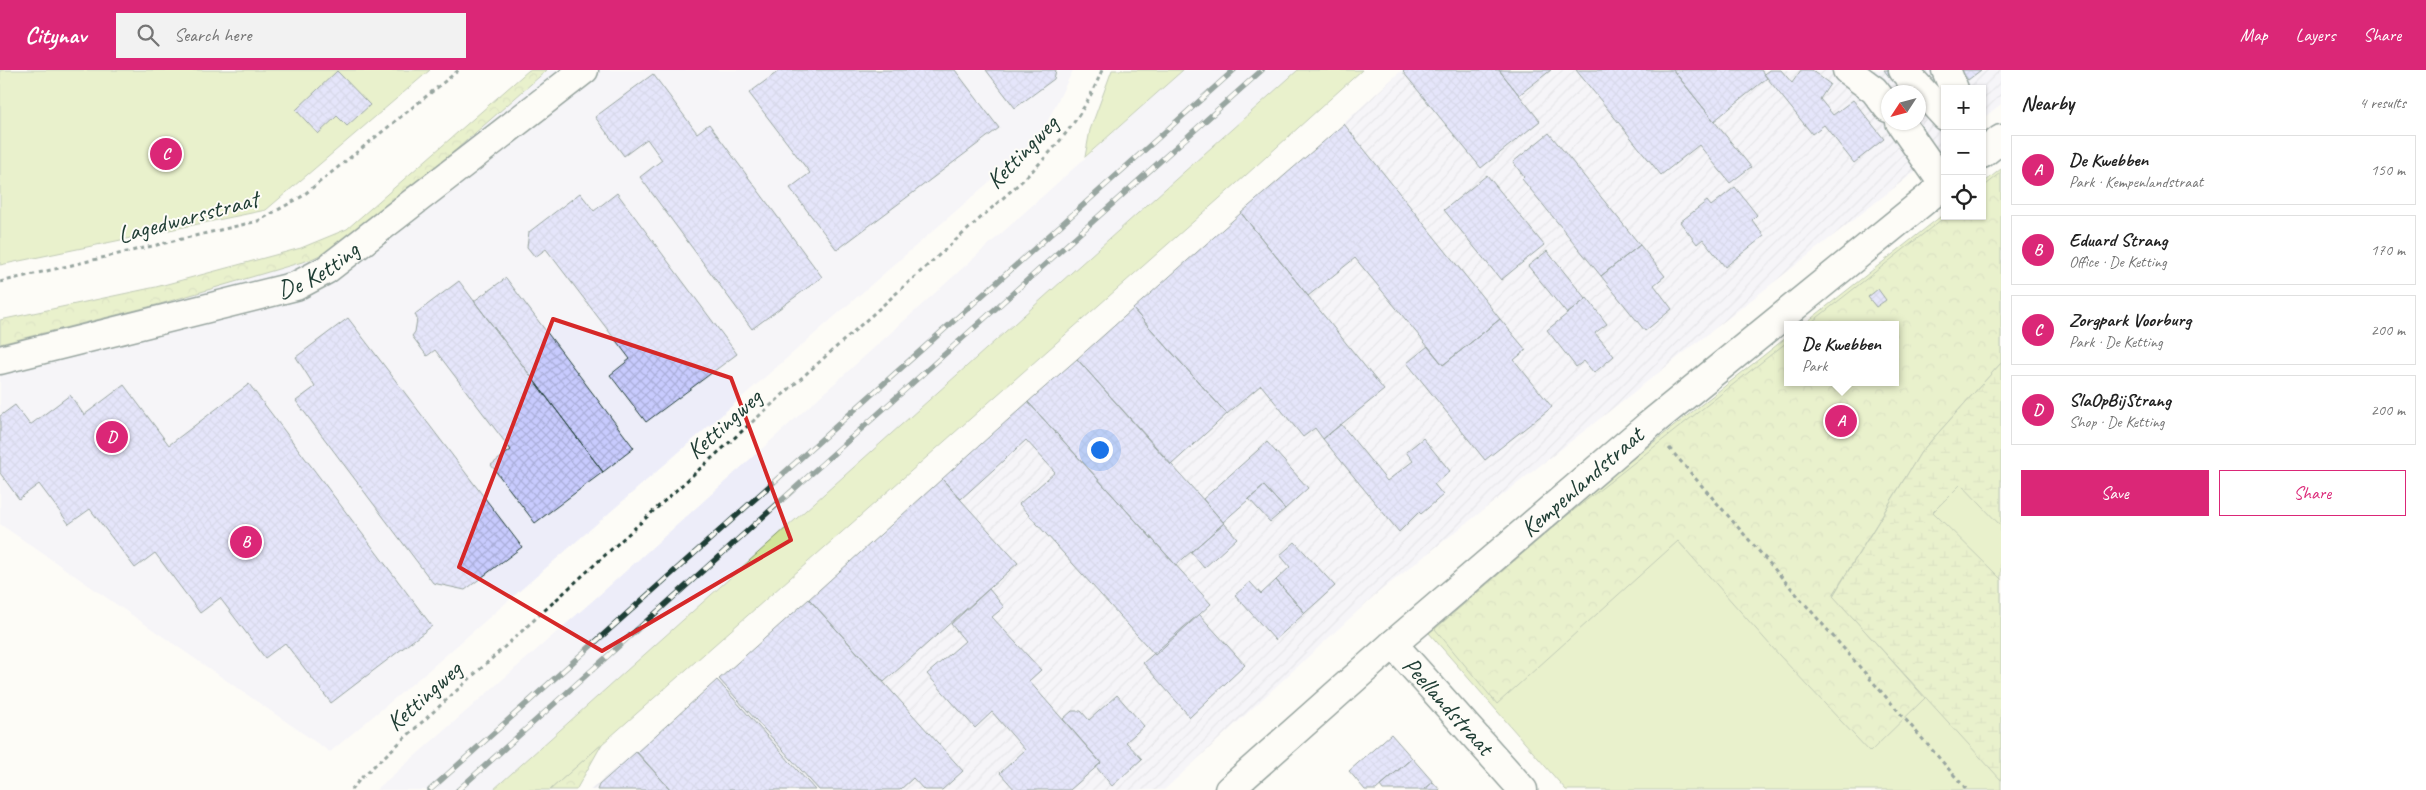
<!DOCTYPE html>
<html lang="en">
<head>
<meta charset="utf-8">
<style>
	body { margin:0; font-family:Caveat,sans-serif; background:#f2f2f2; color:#222 }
	.controls { position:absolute; right:15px; top:15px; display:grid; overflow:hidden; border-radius:0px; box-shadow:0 1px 4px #0004 }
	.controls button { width:45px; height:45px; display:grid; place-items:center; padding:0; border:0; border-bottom:1px solid #e0e0e0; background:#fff; color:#222; font:25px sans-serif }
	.compass { position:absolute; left:1881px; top:15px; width:45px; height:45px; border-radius:50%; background:#fff; box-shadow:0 1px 4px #0004; rotate:234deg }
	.you { position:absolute; left:1099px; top:379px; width:18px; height:18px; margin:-12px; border:4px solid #fff; border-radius:50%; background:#1a73e8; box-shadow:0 0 0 8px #1a73e833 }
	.badge { display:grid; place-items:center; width:32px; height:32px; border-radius:50%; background:#db2777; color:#fff; font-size:16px; font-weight:700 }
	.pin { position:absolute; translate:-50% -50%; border:2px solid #fff; box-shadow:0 1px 5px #0006 }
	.popup { position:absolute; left:1784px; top:251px; width:115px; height:65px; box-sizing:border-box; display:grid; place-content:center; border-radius:0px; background:#fff; filter:drop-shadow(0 1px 4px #0005); font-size:16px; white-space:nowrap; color:#767676 }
	.popup b { font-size:19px; color:#222 }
	.popup::after { content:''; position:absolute; left:50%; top:100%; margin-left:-10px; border:10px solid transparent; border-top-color:#fff }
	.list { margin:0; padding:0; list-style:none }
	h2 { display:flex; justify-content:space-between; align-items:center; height:65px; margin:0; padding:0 20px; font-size:21px }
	h2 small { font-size:16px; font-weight:400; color:#767676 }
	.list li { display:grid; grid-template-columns:32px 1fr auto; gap:15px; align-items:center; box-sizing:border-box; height:70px; margin:0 10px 10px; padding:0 10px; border:1px solid #e0e0e0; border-radius:0px }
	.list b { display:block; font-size:19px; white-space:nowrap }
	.list p { margin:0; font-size:16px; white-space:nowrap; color:#767676 }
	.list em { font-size:16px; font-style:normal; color:#767676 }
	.actions { display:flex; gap:10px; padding:15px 20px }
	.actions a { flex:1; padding:11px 0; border:1px solid #db2777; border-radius:0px; text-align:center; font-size:18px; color:#db2777 }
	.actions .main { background:#db2777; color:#fff }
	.icon { flex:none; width:28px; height:28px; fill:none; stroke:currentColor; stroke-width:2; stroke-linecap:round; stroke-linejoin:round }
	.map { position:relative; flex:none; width:2001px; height:720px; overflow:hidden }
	header { display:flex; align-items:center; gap:30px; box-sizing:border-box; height:70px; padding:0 25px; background:#db2777; color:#fff }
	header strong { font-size:24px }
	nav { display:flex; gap:28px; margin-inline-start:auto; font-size:18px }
	.search { width:350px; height:45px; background:#f2f2f2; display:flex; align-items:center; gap:12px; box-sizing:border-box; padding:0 18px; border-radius:0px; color:#767676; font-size:19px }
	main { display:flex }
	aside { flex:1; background:#fff }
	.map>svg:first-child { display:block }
	.built { fill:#ededf9 }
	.industrial { fill:url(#industrial-furrows); fill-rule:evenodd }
	.green { fill:#d1e498; stroke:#789066 }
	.forest { fill:url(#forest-crowns); stroke:#789066 }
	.wetland { fill:url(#wetland-marsh); stroke:#789066 }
	.building { fill:url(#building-cross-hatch); stroke:#1f3d34 }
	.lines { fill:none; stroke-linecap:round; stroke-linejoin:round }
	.minor-casing { stroke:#1f3d34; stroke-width:31 }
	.path { stroke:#1f3d34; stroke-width:3; stroke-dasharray:4 4; stroke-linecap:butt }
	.minor { stroke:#fdfcf7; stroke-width:28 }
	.rail-casing { stroke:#1f3d34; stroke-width:5.5 }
	.rail { stroke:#fdfcf7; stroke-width:4; stroke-dasharray:11; stroke-linecap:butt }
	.marked { fill:none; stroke:#d62828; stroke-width:4; stroke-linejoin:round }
	.labels { text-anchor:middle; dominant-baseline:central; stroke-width:4; stroke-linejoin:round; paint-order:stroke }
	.street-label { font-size:25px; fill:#1f3d34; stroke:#fdfcf7 }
</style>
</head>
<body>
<header>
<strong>Citynav</strong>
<div class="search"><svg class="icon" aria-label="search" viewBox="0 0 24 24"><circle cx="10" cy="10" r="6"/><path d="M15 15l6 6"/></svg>Search here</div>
<nav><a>Map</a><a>Layers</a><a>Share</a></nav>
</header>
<main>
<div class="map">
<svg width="2001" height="720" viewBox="0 0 2001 720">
	<defs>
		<pattern id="industrial-furrows" width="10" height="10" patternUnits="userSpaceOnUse" patternTransform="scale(1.25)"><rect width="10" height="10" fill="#ededf9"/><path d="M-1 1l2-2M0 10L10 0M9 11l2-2" fill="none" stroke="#cbccd6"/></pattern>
		<pattern id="forest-crowns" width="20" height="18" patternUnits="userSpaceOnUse" patternTransform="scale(1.25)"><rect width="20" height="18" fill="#d1e498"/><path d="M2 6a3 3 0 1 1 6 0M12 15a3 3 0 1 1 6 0" fill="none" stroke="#b3c484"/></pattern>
		<pattern id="wetland-marsh" width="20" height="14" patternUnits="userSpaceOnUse" patternTransform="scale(1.25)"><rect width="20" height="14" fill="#d1e498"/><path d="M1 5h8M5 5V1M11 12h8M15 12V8" fill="none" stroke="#b3c484"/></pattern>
		<pattern id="building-cross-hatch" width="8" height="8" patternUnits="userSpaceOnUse" patternTransform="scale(1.25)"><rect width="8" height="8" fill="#c8cbfe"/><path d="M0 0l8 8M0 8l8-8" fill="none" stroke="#abafda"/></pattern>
	</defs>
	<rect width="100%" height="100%" fill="#fdfcf7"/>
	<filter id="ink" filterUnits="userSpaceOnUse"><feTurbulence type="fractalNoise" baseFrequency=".02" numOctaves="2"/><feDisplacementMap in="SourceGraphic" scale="10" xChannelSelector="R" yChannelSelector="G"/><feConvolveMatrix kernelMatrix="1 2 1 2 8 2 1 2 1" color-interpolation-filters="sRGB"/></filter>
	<g filter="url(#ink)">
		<!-- built -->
		<path class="built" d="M547,0H1073L1040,66L1019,86L430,599L330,682L0,454V274L160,234L309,190L353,170Z
			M1183,0H1298L493,720H376L598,526Z"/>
		<!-- industrial -->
		<path class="industrial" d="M1402,0H2001V34L1982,49V19H1945V78L1375,525L1164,720H590L936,427ZM1888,22H1918V52H1888Z"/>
		<!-- green -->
		<path class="green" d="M0,0H430L266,140L0,195Z
			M1112,0H1183L1085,87L1090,60Z
			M1298,0H1362L1245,106L550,720H493Z
			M2001,99V720H1566L1422,555L1787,267V312H1895V255H1803L1945,143V146H1982V114Z"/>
		<!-- forest -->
		<path class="forest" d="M529,0H547L353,170L309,190L160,234L0,274V250L156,217L301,178L347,159Z
			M2001,103V293L1921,382L1833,525L1925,628L1870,682L1779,585L1678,471L1497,634L1435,559L1564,448L1787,272V312H1895V255H1808L1946,146H1982V118Z
			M602,674L576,720H550Z"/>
		<!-- wetland -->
		<path class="wetland" d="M2001,293V456L1961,414L1933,442L2001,509V710L1833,526L1921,382Z"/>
		<!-- building -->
		<path class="building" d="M780,0H955L999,58L837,180L790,118L810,103L749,23Z
			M986,0H1056L1054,9L1015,38Z
			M1405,0H1499L1540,51L1481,98L1403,2Z
			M1499,0H1551L1519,25Z
			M1576,0H1673L1751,97L1730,113L1699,75L1661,105Z
			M1673,0H1761L1767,8L1714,51Z
			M1769,0H1781L1792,13L1801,0H1811L1830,14L1820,29L1833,45L1853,30L1884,69L1854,93L1824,55L1812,64L1764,4Z
			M1884,0H1901L1890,8Z
			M1960,0H1981L1968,10Z
			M337,1L370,35L347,56L337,46L318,64L296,40Z
			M653,4L697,63L709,54L822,207L752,259L640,107L662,90L647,69L624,86L595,47Z
			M1344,54L1500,249L1443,295L1355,188L1308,226L1241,143Z
			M1549,63L1640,175L1601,206L1522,109L1524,107L1513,92Z
			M1487,105L1544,175L1501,210L1444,140Z
			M1735,117L1757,145L1752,150L1764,166L1725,197L1703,169L1697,174L1680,152L1707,131L1711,136Z
			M580,123L594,141L617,123L737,284L646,352L610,305L630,289L546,179L535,187L527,177L529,162Z
			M1241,143L1384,320L1323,369L1315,358L1303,367L1261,315L1227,344L1133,239Z
			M1640,175L1665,206L1654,215L1672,239L1645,261L1601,206Z
			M1547,181L1586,229L1567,244L1528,196Z
			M506,208L634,378L603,402L474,231Z
			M459,211L603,402L535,453L491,395L511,380L435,280L427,286L412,266L415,262L417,249L415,244Z
			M1878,219L1886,230L1876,237L1868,227Z
			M1587,228L1607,254L1595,263L1614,286L1594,303L1584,291L1576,297L1547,260Z
			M1133,239L1227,344L1171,395L1077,289Z
			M348,248L522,477L465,520L433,513L296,331L315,317L296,287Z
			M1500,249L1526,280L1514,290L1552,337L1485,390L1407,293L1428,276L1443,295Z
			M1077,289L1224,453L1176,495L1028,332Z
			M249,314L432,556L331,633L285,573L265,588L220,528L200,543L155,483L135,498L90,439L69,454L39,414L19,429L0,403V346L15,335L30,355L70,325L84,345L124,315L169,375Z
			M1028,332L1211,534L1155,585L1019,434L1055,402L1026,370L961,429L942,409Z
			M1341,354L1387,411L1413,391L1406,382L1423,368L1450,401L1434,414L1443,425L1421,444L1419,442L1399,462L1323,369Z
			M1267,372L1308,418L1285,439L1264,416L1223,452L1203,429Z
			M942,409L1018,493L884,612L809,529Z
			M1264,416L1285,439L1270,452L1249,429Z
			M1224,453L1237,468L1204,498L1191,482Z
			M1295,472L1335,516L1305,543L1276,510L1290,497L1280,485Z
			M1276,510L1305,543L1275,570L1235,525L1250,512L1261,524Z
			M989,519L1004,537L992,547L1041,600L1029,611L1101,693L1070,720H1015L1000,703L1025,680L992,642L975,658L927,604L965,571L951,554Z
			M809,529L963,701L942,720H924L913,708L900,720H819L719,609Z
			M1199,544L1245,595L1190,647L1143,593Z
			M717,610L815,720H671L637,682Z
			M1117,625L1144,656L1126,672L1142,689L1112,716L1096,697L1101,693L1063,649L1072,641H1081L1089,650Z
			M1391,664L1412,688L1376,720H1365L1349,701Z
			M636,682L671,720H597L599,715Z
			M1412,688L1433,712L1424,720H1383L1380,716Z
			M1433,712L1440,720H1424Z"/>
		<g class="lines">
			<defs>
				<g id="minor">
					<path d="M1847,0L1874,20L1888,38"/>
					<path d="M1903,0L1945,46"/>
					<path d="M1946,0L1954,19"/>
					<path d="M1900,52L1944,115"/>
					<path d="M1982,84L2001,69"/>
					<path id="s1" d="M0,290L296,216L326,200L584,0"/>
					<path d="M1393,574L1523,720"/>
					<path d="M1229,720L1393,574L1649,355L1945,114"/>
				</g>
			</defs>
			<!-- minor casing -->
			<use href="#minor" class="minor-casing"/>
			<!-- path -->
			<path class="path" d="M0,212L258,151L301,127L459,0
				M1669,378L1967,720
				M351,720L363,706L694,404L1022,111C1057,77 1084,46 1102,0"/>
			<!-- minor -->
			<use href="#minor" class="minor"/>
			<defs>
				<path id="rail" d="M430,720L1234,0
					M458,720L1262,0"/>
			</defs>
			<!-- rail casing -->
			<use href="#rail" class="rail-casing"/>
			<!-- rail -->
			<use href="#rail" class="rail"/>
		</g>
	</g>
	<!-- marked area -->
	<path d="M0 0H2001V720H0ZM553,249L731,308L791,470L602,581L459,497Z" fill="#fdfcf7" fill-opacity=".55" fill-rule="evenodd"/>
	<path class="marked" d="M553,249L731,308L791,470L602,581L459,497Z"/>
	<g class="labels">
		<!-- street labels -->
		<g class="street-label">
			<text transform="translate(1022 82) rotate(-46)">Kettingweg</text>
			<text transform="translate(188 147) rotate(-15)">Lagedwarsstraat</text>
			<text stroke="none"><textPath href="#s1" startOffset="332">De Ketting</textPath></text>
			<text transform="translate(724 354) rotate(-42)">Kettingweg</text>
			<text transform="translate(1582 412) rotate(-41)">Kempenlandstraat</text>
			<text transform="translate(424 626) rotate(-42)">Kettingweg</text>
			<text transform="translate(1448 636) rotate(48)">Peellandstraat</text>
		</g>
	</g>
</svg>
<div class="controls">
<button>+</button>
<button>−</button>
<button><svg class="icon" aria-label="locate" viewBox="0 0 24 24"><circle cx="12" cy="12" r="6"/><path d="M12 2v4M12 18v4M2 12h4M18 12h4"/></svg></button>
</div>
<svg class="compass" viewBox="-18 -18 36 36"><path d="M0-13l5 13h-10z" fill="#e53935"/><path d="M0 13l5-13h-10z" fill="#767676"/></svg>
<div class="you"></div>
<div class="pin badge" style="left:1841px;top:351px">A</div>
<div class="popup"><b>De Kwebben</b>Park</div>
<div class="pin badge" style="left:246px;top:472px">B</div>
<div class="pin badge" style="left:166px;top:84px">C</div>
<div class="pin badge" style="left:112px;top:367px">D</div>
</div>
<aside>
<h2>Nearby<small>4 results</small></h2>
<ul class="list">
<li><span class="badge">A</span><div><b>De Kwebben</b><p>Park · Kempenlandstraat</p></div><em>150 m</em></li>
<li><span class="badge">B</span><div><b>Eduard Strang</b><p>Office · De Ketting</p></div><em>170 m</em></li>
<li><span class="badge">C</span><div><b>Zorgpark Voorburg</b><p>Park · De Ketting</p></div><em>200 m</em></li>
<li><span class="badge">D</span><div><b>SlaOpBijStrang</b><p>Shop · De Ketting</p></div><em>200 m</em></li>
</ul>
<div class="actions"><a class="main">Save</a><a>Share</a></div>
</aside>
</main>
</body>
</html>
